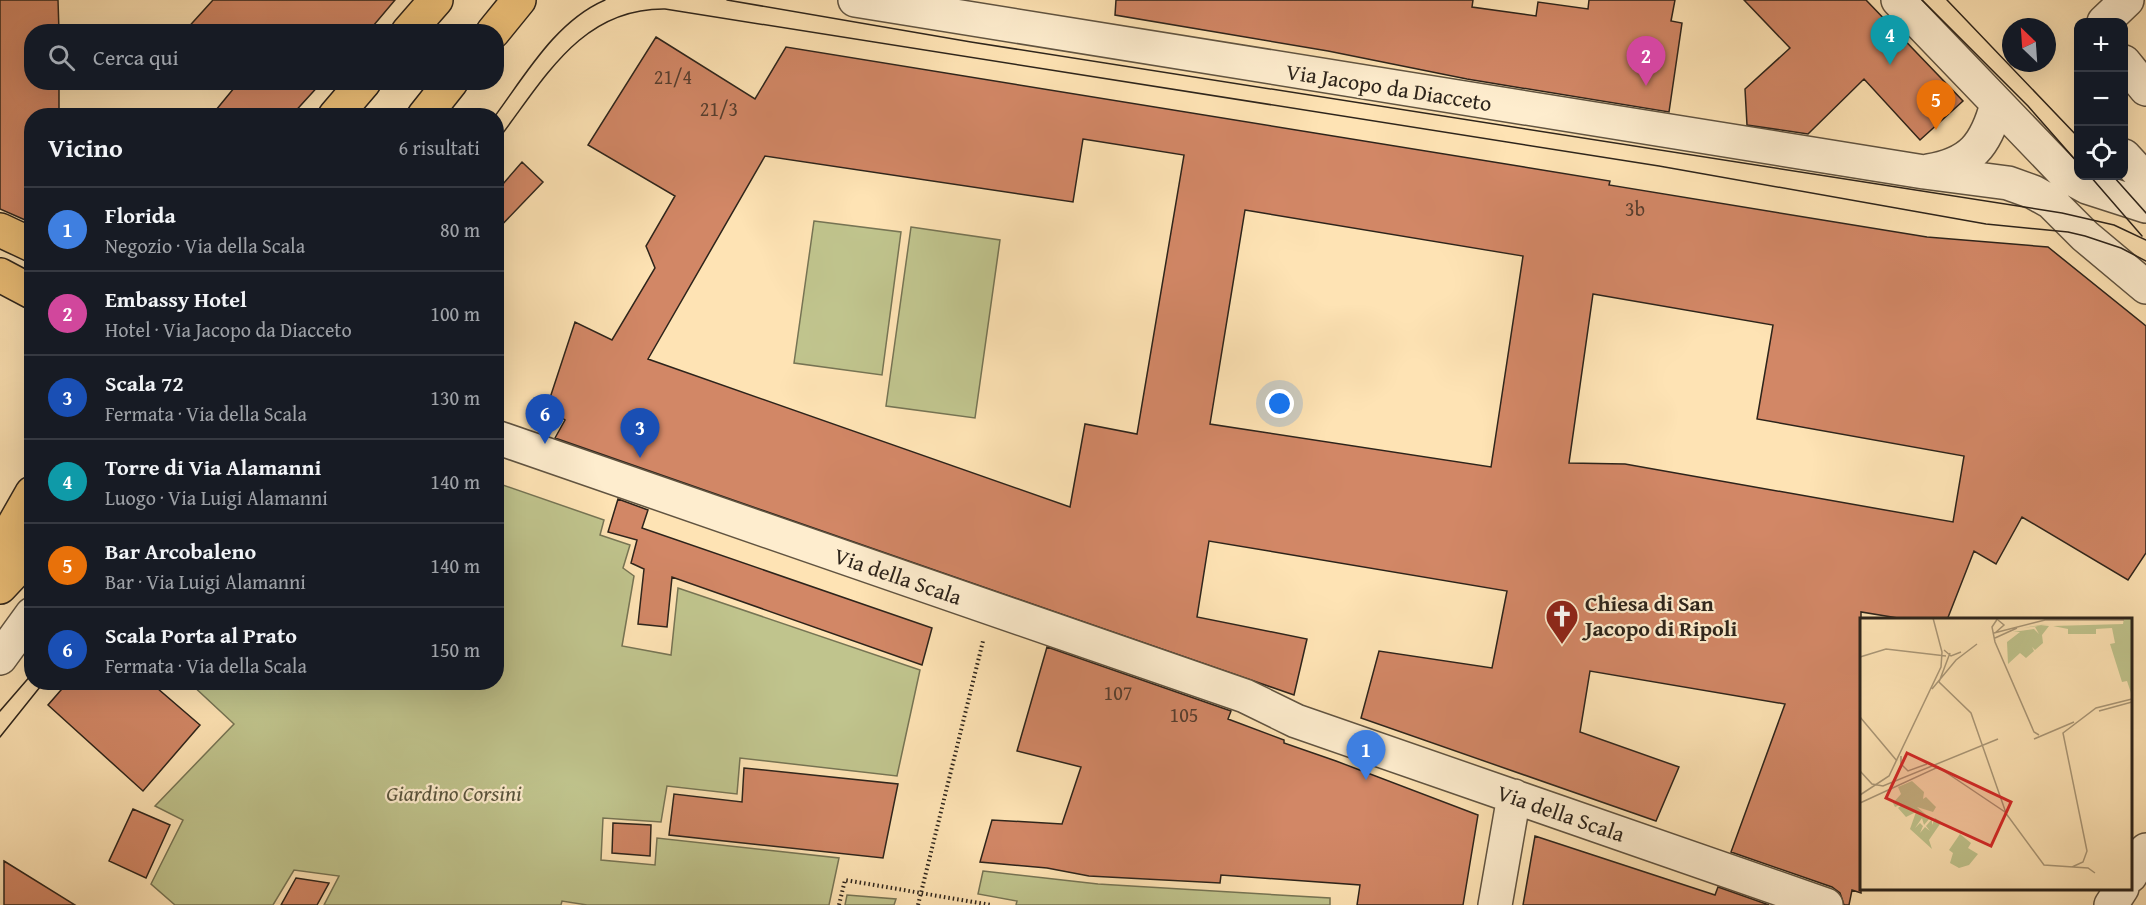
<!DOCTYPE html>
<html lang="it">
<head>
<meta charset="utf-8">
<style>
	body { margin:0; font-family:"Gentium Book Plus",serif; background:#242831; color:#f1f3f6 }
	.controls { position:absolute; right:18px; top:18px; display:grid; overflow:hidden; border-radius:12px; box-shadow:0 6px 24px #0002 }
	.controls button { width:54px; height:54px; display:grid; place-items:center; padding:0; border:0; border-bottom:2px solid #363941; background:#171b24; color:#f1f3f6; font:30px sans-serif }
	.compass { position:absolute; left:2002px; top:18px; width:54px; height:54px; border-radius:50%; background:#171b24; box-shadow:0 6px 24px #0002; rotate:335deg }
	.you { position:absolute; left:1280px; top:404px; width:21px; height:21px; margin:-15px; border:4px solid #fff; border-radius:50%; background:#1a73e8; box-shadow:0 0 0 9px #1a73e833 }
	.badge { display:grid; place-items:center; width:39px; height:39px; border-radius:50%; background:#c59692; color:#fff; font-size:20px; font-weight:700 }
	.pin { position:absolute; translate:-50% -50px; filter:drop-shadow(0 2px 3px #0008) }
	.pin::after { content:''; position:absolute; top:32px; width:21px; height:18px; background:inherit; clip-path:polygon(0 0,100% 0,50% 100%) }
	.list { margin:0; padding:0; list-style:none }
	h2 { display:flex; justify-content:space-between; align-items:center; height:78px; margin:0; padding:0 24px; font-size:26px }
	h2 small { font-size:20px; font-weight:400; color:#9ea1a6 }
	.list li { display:grid; grid-template-columns:39px 1fr auto; gap:18px; align-items:center; box-sizing:border-box; height:84px; padding:0 24px; border-top:2px solid #363941 }
	.list b { display:block; font-size:22px; white-space:nowrap }
	.list p { margin:0; font-size:20px; white-space:nowrap; color:#9ea1a6 }
	.list em { font-size:20px; font-style:normal; color:#9ea1a6 }
	.icon { flex:none; width:33px; height:33px; fill:none; stroke:currentColor; stroke-width:2; stroke-linecap:round; stroke-linejoin:round }
	.map { position:relative; flex:none; width:2146px; height:905px; overflow:hidden }
	.search { position:absolute; background:#171b24; box-shadow:0 6px 24px #0002; left:24px; top:24px; width:480px; height:66px; display:flex; align-items:center; gap:15px; box-sizing:border-box; padding:0 21px; border-radius:24px; color:#9ea1a6; font-size:22px }
	.panel { position:absolute; background:#171b24; box-shadow:0 6px 24px #0002; left:24px; top:108px; width:480px; height:582px; border-radius:24px }
	.map>svg:first-child { display:block }
	.green { fill:#c0c48d; stroke:#767454; stroke-width:1.5 }
	.building { fill:#d28766; stroke:#2d241b; stroke-width:1.5; fill-rule:evenodd }
	.lines { fill:none; stroke-linecap:round; stroke-linejoin:round }
	.minor-casing { stroke:#615441; stroke-width:36 }
	.major-casing { stroke:#2d241b; stroke-width:36 }
	.path { stroke:#2d241b; stroke-width:4; stroke-dasharray:1.5 3; stroke-linecap:butt }
	.minor { stroke:#feedce; stroke-width:33 }
	.major { stroke:#efc27a; stroke-width:33 }
	.tram { stroke:#2d241b; stroke-width:1.5 }
	.labels { text-anchor:middle; dominant-baseline:central; stroke-width:4.5; stroke-linejoin:round; paint-order:stroke }
	.number-label { font-size:20px; fill:#563d2e }
	.street-label { font-size:22px; fill:#2d241b; stroke:#feedce }
	.poi-label { font-size:22px; font-weight:bold; fill:#2d241b; stroke:#feedce; text-anchor:start }
	.park-label { font-size:22px; font-style:italic; fill:#59543d; stroke:#feedce }
	.inset-road { fill:none; stroke:#aa9777; stroke-width:1.5 }
	.view { fill:#d62828; fill-opacity:0.15; stroke:#d62828; stroke-width:3 }
	.inset-edge { fill:none; stroke:#2d241b; stroke-width:3 }
</style>
</head>
<body>
<div class="map">
<svg width="2146" height="905" viewBox="0 0 2146 905">
	<rect width="100%" height="100%" fill="#fee3b4"/>
	<filter id="stains"><feTurbulence type="fractalNoise" baseFrequency=".00333" numOctaves="4"/><feColorMatrix values="0 0 0 0 .2 0 0 0 0 .09 0 0 0 0 .02 0 0 0 .5 -.17"/></filter>
	<radialGradient id="worn" r=".72"><stop offset=".6" stop-color="#630" stop-opacity="0"/><stop offset="1" stop-color="#630" stop-opacity=".3"/></radialGradient>
	<!-- green -->
	<path class="green" d="M814,221L901,232L882,375L794,363Z
		M911,227L1000,240L975,418L886,406Z
		M497,483L604,520L600,535L630,545L623,568L634,576L622,646L671,655L678,588L920,670L897,776L740,758L737,794L667,786L661,822L603,818L601,860L655,865L657,838L839,858L829,905H587L562,901L561,905H324L339,876L294,870L273,905H175L151,884L183,820L155,806L234,724L190,683L496,682Z
		M983,871L1098,884L1330,898V905H1016L1017,901L978,894Z
		M847,895L896,899L894,905H845Z"/>
	<!-- building -->
	<path class="building" d="M0,0H58L59,32H32V82H59V116H32V223L0,209Z
		M213,0H395L368,32H184Z
		M1116,0H1473L1472,7L1536,16L1538,2L1588,9L1589,0H1675L1671,21L1682,23L1669,112L1467,79L1328,51L1115,15Z
		M1744,0H1866L1963,101L1920,140L1864,79L1808,134L1747,125L1745,89L1790,48Z
		M656,37L755,99L786,47L1610,181L1609,185L1927,237L2048,247L2146,326V553L2128,580L2022,517L1996,564L1974,551L1947,620H1910L1861,612V893L1852,890L1849,905H1844L1840,893L1832,887L1731,852L1785,704L1590,671L1580,732L1679,767L1656,821L1361,718L1379,651L1492,668L1507,591L1209,541L1197,617L1307,639L1294,695L555,438L565,420L547,407L575,322L612,340L655,268L646,246L675,196L588,145ZM1083,139L1184,155L1137,434L1085,424L1070,507L648,359L765,156L1073,202ZM1245,210L1523,256L1491,467L1210,424ZM1593,294L1773,325L1757,419L1964,456L1953,522L1625,464L1569,463Z
		M239,82H322L291,116H211Z
		M522,162L543,182L496,231V192Z
		M618,499L648,510L642,528L932,628L922,665L672,577L667,627L638,624L644,569L631,563L637,540L608,532Z
		M1047,647L1231,711L1228,719L1284,740V743L1336,761L1478,815L1463,905H1357L1360,885L1221,875L1220,883L1089,876L1047,868L980,862L992,820L1062,824L1081,767L1017,751Z
		M68,682H150L200,725L143,791L48,705Z
		M744,768L898,784L883,858L669,835L674,794L742,802Z
		M133,809L170,825L146,878L109,861Z
		M613,823L651,825L650,856L612,853Z
		M1535,836L1715,895L1718,887L1769,905H1523Z
		M4,861L75,905H4Z
		M296,878L329,883L317,905H281Z"/>
	<g class="lines">
		<defs>
			<path id="minor" d="M855,0L1924,172L2008,183L2033,192L2051,202L2085,236L2146,287
				M1898,0L2067,176L2087,187L2146,206
				M2104,22L2127,0
				M2124,62L2146,89
				M2124,156L2146,180
				M1928,171C1971,164 1986,145 1997,104
				M496,437L1245,696L1296,721L1826,905
				M0,658L32,614
				M2130,876L2146,850
				M1495,905L1514,796
				M2111,905L2122,888"/>
			<path id="major" d="M408,32L436,0
				M493,32L519,0
				M335,116L364,82
				M424,116L451,82
				M0,230L32,245
				M0,275L32,292
				M0,549L32,493
				M0,587L32,553"/>
		</defs>
		<!-- minor casing -->
		<use href="#minor" class="minor-casing"/>
		<!-- major casing -->
		<use href="#major" class="major-casing"/>
		<!-- path -->
		<path class="path" d="M839,905L845,880L991,905
			M918,905L983,641"/>
		<!-- minor -->
		<use href="#minor" class="minor"/>
		<!-- major -->
		<use href="#major" class="major"/>
		<!-- tram -->
		<path class="tram" d="M727,0L971,42L2062,213L2114,225L2146,240
			M1922,0L2028,106L2078,163
			M1947,0L2078,137
			M495,116C526,74 556,21 605,0
			M496,142C543,82 579,8 665,9L1659,166L1986,224L2068,232L2085,236L2121,248L2146,261
			M2090,176L2142,236
			M2113,176L2146,213
			M0,711L32,674
			M0,737L44,682"/>
	</g>
	<!-- icons -->
	<defs>
		<symbol id="church-pin" viewBox="-11 -11 22 30"><path d="M0 17L-7.5 6A9.5 9.5 0 1 1 7.5 6Z" fill="#8f2418" stroke="#feedce"/><path d="M-1.2-6h2.4v3.5h3.3v2.4h-3.3V6h-2.4V-.1h-3.3v-2.4h3.3Z" fill="#fff"/></symbol>
	</defs>
	<g fill-rule="evenodd">
		<use href="#church-pin" x="1543" y="597" width="38" height="52"/>
	</g>
	<g class="labels">
		<!-- number labels -->
		<g class="number-label">
			<text x="673" y="76">21/4</text>
			<text x="719" y="108">21/3</text>
			<text x="1635" y="208">3b</text>
			<text x="1118" y="692">107</text>
			<text x="1184" y="714">105</text>
		</g>
		<!-- street labels -->
		<g class="street-label">
			<text transform="translate(1389 87) rotate(9)">Via Jacopo da Diacceto</text>
			<text transform="translate(898 576) rotate(19)">Via della Scala</text>
			<text transform="translate(1561 813) rotate(19)">Via della Scala</text>
		</g>
		<!-- poi labels -->
		<g class="poi-label">
			<text x="1585" y="603">Chiesa di San<tspan x="1585" dy="25">Jacopo di Ripoli</tspan></text>
		</g>
		<!-- park labels -->
		<g class="park-label">
			<text x="454" y="793">Giardino Corsini</text>
		</g>
	</g>
	<!-- overview -->
	<g transform="translate(1860 618)">
		<rect width="272" height="272" fill="#fee3b4"/>
		<path d="M264,0H271V75L267,63L262,64L250,26L255,25L252,10L236,11V16H208V11L193,8L263,6ZM190,6L180,7L189,8L182,17L183,25L175,32L172,29L174,33L166,40L160,35L148,46L147,24L160,14H153L174,11L179,16L175,9L178,8L163,10L174,8ZM52,163L64,174L63,181L66,179L76,189L73,194L57,189L70,200L64,207L62,200L55,210L60,205L63,208L60,215L65,209L70,213L66,208L72,201V207L75,200L91,210L80,206L69,222L72,231L50,211L56,194L46,199L38,190L43,186L35,189L33,185L41,176L38,169ZM100,216L111,225L108,230L118,236L109,247L99,250L90,245L93,235L89,232Z" fill="#c0c48d"/>
		<path class="inset-road" d="M138,0L132,9L135,24L174,114L179,117M134,15L185,2H264M135,15L144,7L138,2M135,20L157,10M84,32L91,38L101,34M90,35L79,64L111,95L146,195M0,39L26,31L86,38M72,71L96,42L117,26M239,93L272,84M0,99L37,143M174,121L214,104M41,138V146L48,153L67,146M0,153L12,166L23,168L138,121M0,177L29,158L81,49L82,34L73,0M0,185L78,149L145,194L184,247L228,250L235,255M212,249L223,244L227,233L203,115L236,90L272,81"/>
		<path class="view" d="M47,135L151,184L131,228L26,180Z"/>
		<rect width="272" height="272" class="inset-edge"/>
	</g>
	<rect width="100%" height="100%" filter="url(#stains)"/>
	<rect width="100%" height="100%" fill="url(#worn)"/>
</svg>
<div class="controls">
<button>+</button>
<button>−</button>
<button><svg class="icon" aria-label="locate" viewBox="0 0 24 24"><circle cx="12" cy="12" r="6"/><path d="M12 2v4M12 18v4M2 12h4M18 12h4"/></svg></button>
</div>
<svg class="compass" viewBox="-18 -18 36 36"><path d="M0-13l5 13h-10z" fill="#e53935"/><path d="M0 13l5-13h-10z" fill="#9ea1a6"/></svg>
<div class="you"></div>
<div class="pin badge" style="left:1366px;top:780px;background:#3f7fe0">1</div>
<div class="pin badge" style="left:1646px;top:86px;background:#d1479c">2</div>
<div class="pin badge" style="left:640px;top:458px;background:#1a4fb4">3</div>
<div class="pin badge" style="left:1890px;top:65px;background:#0f9aa8">4</div>
<div class="pin badge" style="left:1936px;top:130px;background:#e8710a">5</div>
<div class="pin badge" style="left:545px;top:444px;background:#1a4fb4">6</div>
<div class="search"><svg class="icon" aria-label="search" viewBox="0 0 24 24"><circle cx="10" cy="10" r="6"/><path d="M15 15l6 6"/></svg>Cerca qui</div>
<section class="panel">
<h2>Vicino<small>6 risultati</small></h2>
<ul class="list">
<li><span class="badge" style="background:#3f7fe0">1</span><div><b>Florida</b><p>Negozio · Via della Scala</p></div><em>80 m</em></li>
<li><span class="badge" style="background:#d1479c">2</span><div><b>Embassy Hotel</b><p>Hotel · Via Jacopo da Diacceto</p></div><em>100 m</em></li>
<li><span class="badge" style="background:#1a4fb4">3</span><div><b>Scala 72</b><p>Fermata · Via della Scala</p></div><em>130 m</em></li>
<li><span class="badge" style="background:#0f9aa8">4</span><div><b>Torre di Via Alamanni</b><p>Luogo · Via Luigi Alamanni</p></div><em>140 m</em></li>
<li><span class="badge" style="background:#e8710a">5</span><div><b>Bar Arcobaleno</b><p>Bar · Via Luigi Alamanni</p></div><em>140 m</em></li>
<li><span class="badge" style="background:#1a4fb4">6</span><div><b>Scala Porta al Prato</b><p>Fermata · Via della Scala</p></div><em>150 m</em></li>
</ul>
</section>
</div>
</body>
</html>
